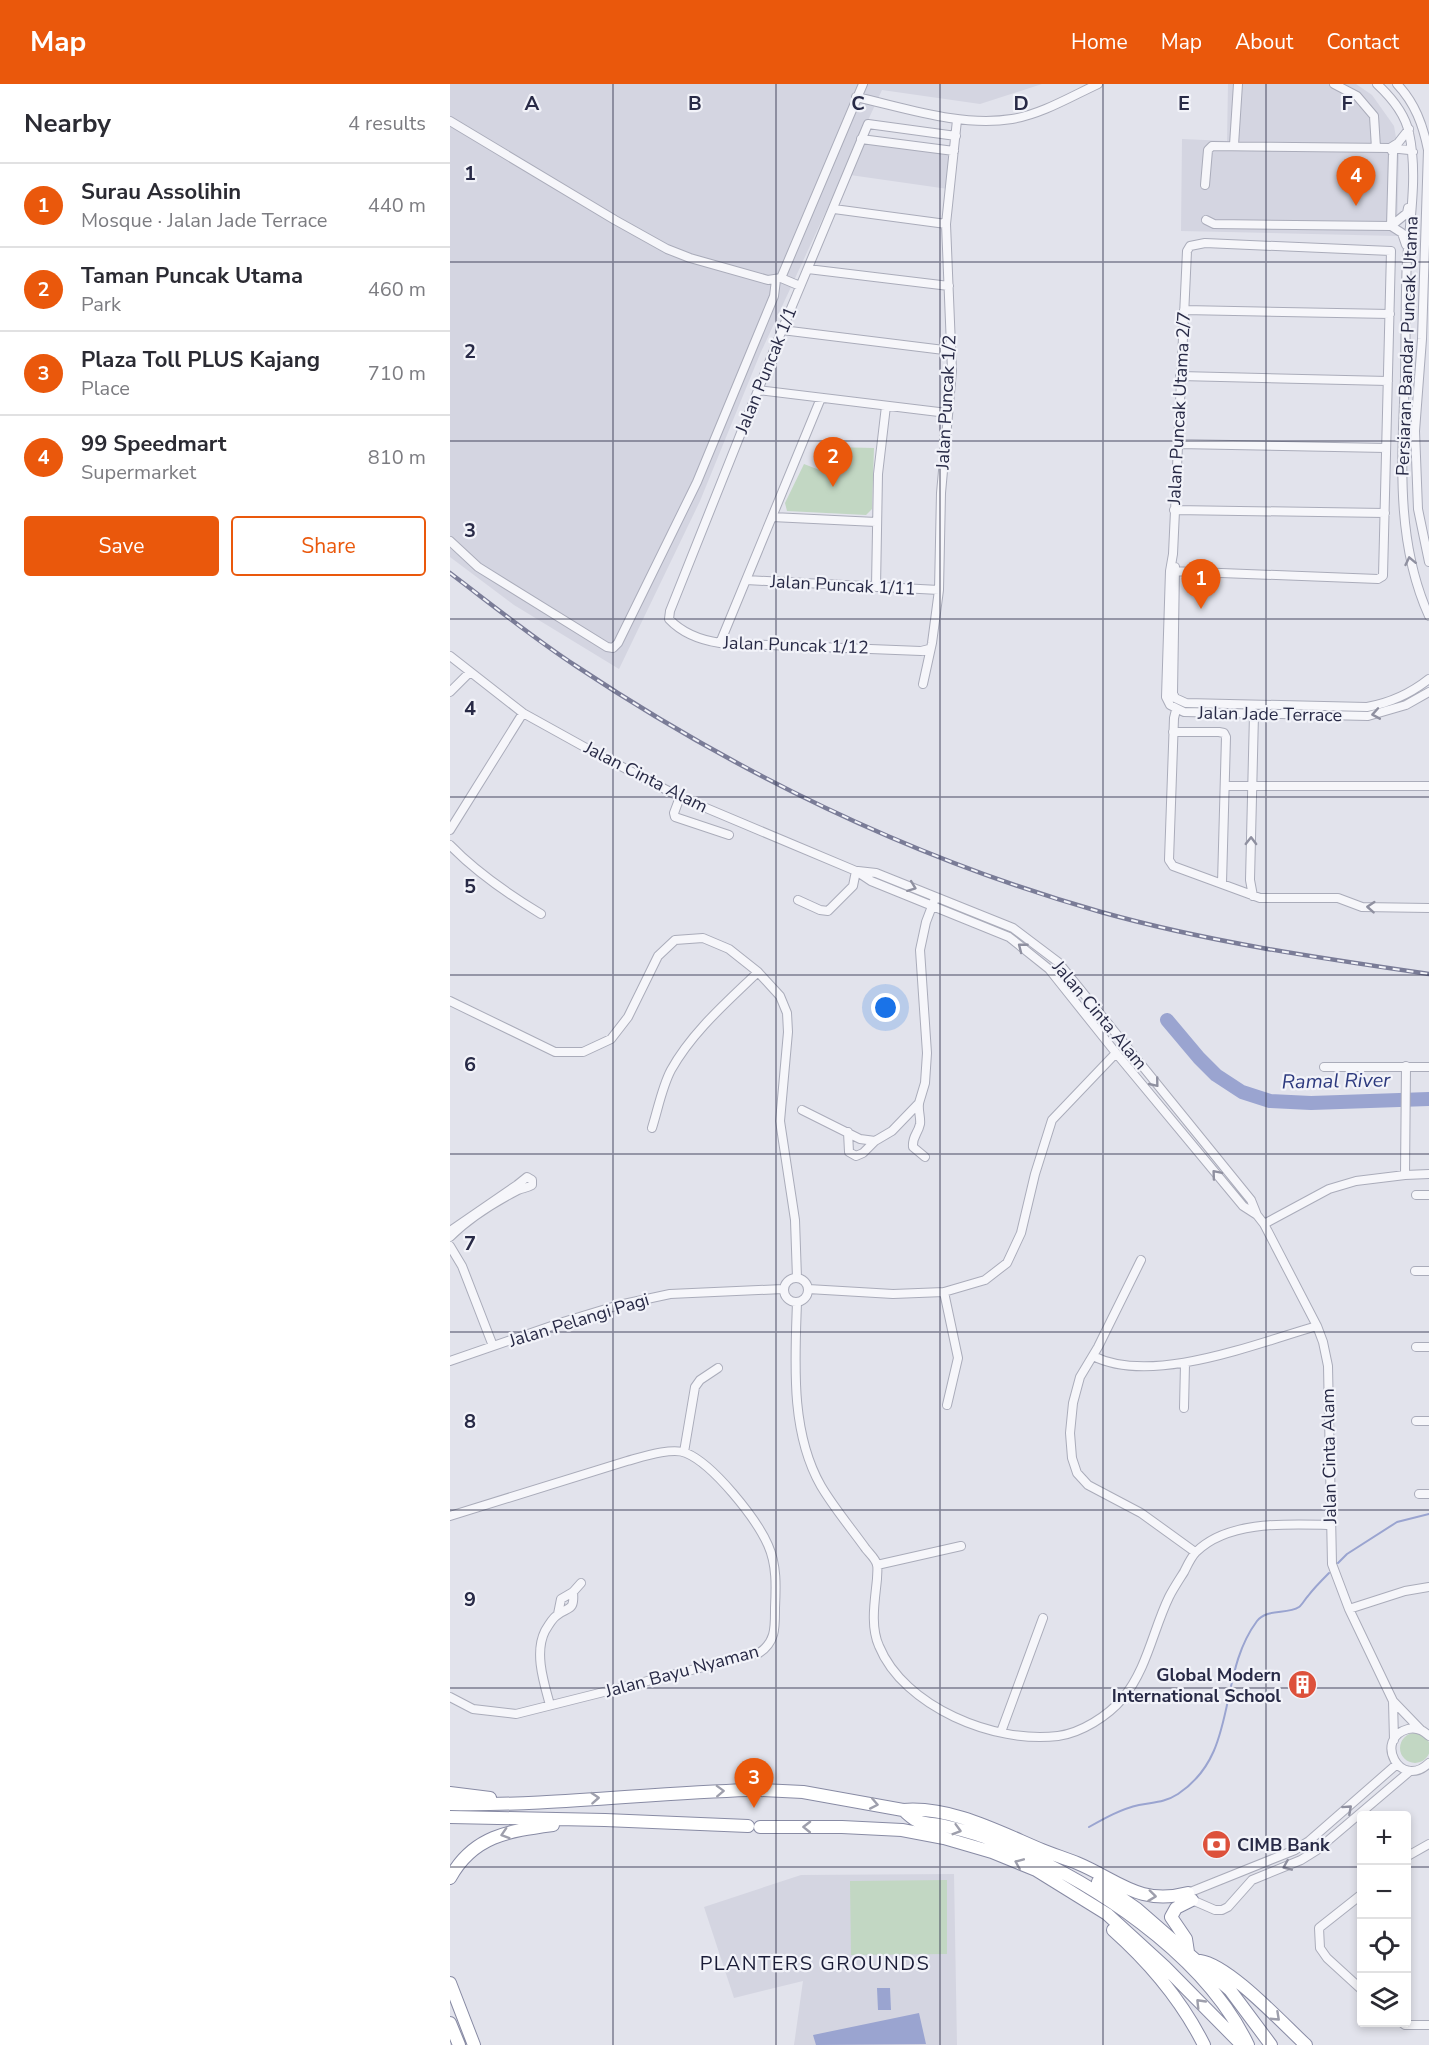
<!DOCTYPE html>
<html lang="en">
<head>
<meta charset="utf-8">
<style>
	body { margin:0; font-family:"Nunito Sans",sans-serif; background:#f7f7f7; color:#2b2b33 }
	.controls { position:absolute; right:18px; bottom:18px; display:grid; overflow:hidden; border-radius:6px; box-shadow:0 3px 9px #0003 }
	.controls button { width:54px; height:54px; display:grid; place-items:center; padding:0; border:0; border-bottom:2px solid #e1e1e2; background:#fff; color:#2b2b33; font:30px sans-serif }
	.you { position:absolute; left:436px; top:924px; width:21px; height:21px; margin:-15px; border:4px solid #fff; border-radius:50%; background:#1a73e8; box-shadow:0 0 0 9px #1a73e833 }
	.badge { display:grid; place-items:center; width:39px; height:39px; border-radius:50%; background:#ea580c; color:#fff; font-size:20px; font-weight:700 }
	.pin { position:absolute; translate:-50% -50px; filter:drop-shadow(0 2px 3px #0008) }
	.pin::after { content:''; position:absolute; top:32px; width:21px; height:18px; background:inherit; clip-path:polygon(0 0,100% 0,50% 100%) }
	.list { margin:0; padding:0; list-style:none }
	h2 { display:flex; justify-content:space-between; align-items:center; height:78px; margin:0; padding:0 24px; font-size:26px }
	h2 small { font-size:20px; font-weight:400; color:#7c7c81 }
	.list li { display:grid; grid-template-columns:39px 1fr auto; gap:18px; align-items:center; box-sizing:border-box; height:84px; padding:0 24px; border-top:2px solid #e1e1e2 }
	.list b { display:block; font-size:22px; white-space:nowrap }
	.list p { margin:0; font-size:20px; white-space:nowrap; color:#7c7c81 }
	.list em { font-size:20px; font-style:normal; color:#7c7c81 }
	.actions { display:flex; gap:12px; padding:18px 24px }
	.actions a { flex:1; padding:14px 0; border:2px solid #ea580c; border-radius:6px; text-align:center; font-size:21px; color:#ea580c }
	.actions .main { background:#ea580c; color:#fff }
	.icon { flex:none; width:33px; height:33px; fill:none; stroke:currentColor; stroke-width:2; stroke-linecap:round; stroke-linejoin:round }
	.map { position:relative; flex:none; width:979px; height:1961px; overflow:hidden }
	header { display:flex; align-items:center; gap:36px; box-sizing:border-box; height:84px; padding:0 30px; background:#ea580c; color:#fff }
	header strong { font-size:28px }
	nav { display:flex; gap:33px; margin-inline-start:auto; font-size:21px }
	main { display:flex }
	aside { flex:1; background:#fff }
	.map>svg:first-child { display:block }
	.built { fill:#d4d5e1 }
	.green { fill:#c2d7c3 }
	.water { fill:#9aa4d0 }
	.lines { fill:none; stroke-linecap:round; stroke-linejoin:round }
	.stream { stroke:#9aa4d0; stroke-width:2 }
	.river { stroke:#9aa4d0; stroke-width:14 }
	.minor-casing { stroke:#aaacba; stroke-width:10 }
	.highway-casing { stroke:#888ba4; stroke-width:14 }
	.minor { stroke:#f6f6fa; stroke-width:8 }
	.highway { stroke:#fff; stroke-width:12 }
	.rail-casing { stroke:#7a7c97; stroke-width:4.5 }
	.rail { stroke:#f2f3f9; stroke-width:2; stroke-dasharray:7; stroke-linecap:butt }
	.oneway { stroke:#8f90a0 }
	.oneway2 { stroke:#9e9fac }
	.grid { fill:none; stroke:#282a46; stroke-width:1.5; stroke-opacity:0.55 }
	.labels { text-anchor:middle; dominant-baseline:central; stroke-width:4.5; stroke-linejoin:round; paint-order:stroke }
	.street-label { font-size:18px; fill:#282a46; stroke:#f2f3f9 }
	.poi-label { font-size:18px; font-weight:bold; fill:#282a46; stroke:#f2f3f9; text-anchor:end }
	.water-label { font-size:20px; font-style:italic; fill:#2d3a7f; stroke:#f2f3f9 }
	.neighbourhood-label { font-size:20px; letter-spacing:1.5px; fill:#1a1c37; stroke:#f2f3f9 }
	.grid-label { font-size:20px; text-anchor:middle; font-weight:bold; fill:#282a46; stroke:#f2f3f9; stroke-width:4.5; stroke-linejoin:round; paint-order:stroke }
</style>
</head>
<body>
<header>
<strong>Map</strong>
<nav><a>Home</a><a>Map</a><a>About</a><a>Contact</a></nav>
</header>
<main>
<aside>
<h2>Nearby<small>4 results</small></h2>
<ul class="list">
<li><span class="badge">1</span><div><b>Surau Assolihin</b><p>Mosque · Jalan Jade Terrace</p></div><em>440 m</em></li>
<li><span class="badge">2</span><div><b>Taman Puncak Utama</b><p>Park</p></div><em>460 m</em></li>
<li><span class="badge">3</span><div><b>Plaza Toll PLUS Kajang</b><p>Place</p></div><em>710 m</em></li>
<li><span class="badge">4</span><div><b>99 Speedmart</b><p>Supermarket</p></div><em>810 m</em></li>
</ul>
<div class="actions"><a class="main">Save</a><a>Share</a></div>
</aside>
<div class="map">
<svg width="979" height="1961" viewBox="0 0 979 1961">
	<rect width="100%" height="100%" fill="#e2e3ec"/>
	<!-- built -->
	<path class="built" d="M0,0H592L530,20L432,6L310,270L250,417L169,585L64,521L0,473Z
		M778,0H906L922,11L944,42L949,71L947,152L731,147L732,55L777,57Z
		M413,58L501,69L498,105L400,91Z
		M504,1790L507,1961H344L353,1897L284,1914L254,1823L351,1791Z"/>
	<!-- green -->
	<path class="green" d="M382,363L424,364L422,425L416,431L337,427L335,419L354,380L372,387Z
		M950 1664a15 15 0 1 1 30 0a15 15 0 1 1-30 0Z
		M497,1796V1870L401,1871L400,1797Z"/>
	<!-- water -->
	<path class="water" d="M427,1904H440L441,1926H428Z
		M469,1929L476,1960L366,1961L363,1951Z"/>
	<g class="lines">
		<!-- stream -->
		<path class="stream" d="M888,1479L897,1470L947,1438L979,1430
			M639,1743C655,1734 671,1725 689,1721C703,1718 714,1719 728,1710C790,1669 766,1592 807,1537C817,1524 837,1531 849,1523C852,1521 855,1515 858,1512C864,1504 872,1496 879,1489"/>
		<!-- river -->
		<path class="river" d="M717,936L749,974L766,991L792,1008L820,1017L861,1019L979,1015"/>
		<defs>
			<path id="minor" d="M884,0L907,12L924,32L926,64
				M927,0C941,13 955,29 959,49C968,89 960,135 957,176C955,215 956,255 955,294C952,374 945,457 979,532
				M947,0C965,19 973,41 978,66L972,255L965,347L968,425L979,478
				M406,13C456,24 510,43 562,35C592,30 620,13 648,0
				M0,37L165,136L217,165L240,174L318,196L331,194L350,202
				M411,55L504,67
				M784,61L788,0
				M940,64L943,69L941,142
				M940,64L948,59L959,45
				M755,101L758,66L762,62L940,64L959,66L963,68
				M384,125L496,140
				M756,136L764,140L941,142
				M941,142L952,149L956,161
				M941,142L957,129L958,124
				M358,185L499,202
				M331,194L413,0
				M734,226L940,230
				M332,246L502,267
				M730,292L938,297
				M308,306L497,329
				M728,360L936,364
				M724,426L935,429
				M322,433L426,438
				M0,457L28,483L157,563L163,564L168,559L247,398L324,212L326,196
				M725,483L723,609L725,614L736,619L917,623C940,619 960,610 979,595
				M720,487L928,495L933,492L941,167L755,159L740,162L737,167L723,470L720,487L716,613L720,621L734,628L918,632L956,621L979,608
				M296,496L489,506
				M426,503L428,390L436,322
				M270,559L371,314
				M479,565L471,567L270,559C250,556 233,550 219,535L220,527L332,246L418,40L506,52
				M0,572L73,629L138,665L230,713L406,787L421,797L559,853L599,885L666,969L793,1122L807,1131L814,1140L867,1242L873,1258L878,1282L882,1480L899,1525L943,1617L971,1646
				M473,600L482,559L489,506L491,409L502,287L496,140L507,36
				M0,608L20,588
				M726,626L724,634L719,776L723,782L810,814H888L912,823L979,824
				M802,627L804,630L800,796L803,812
				M723,648H769L774,649L776,653L772,799
				M775,702H979
				M230,713L224,729L225,733L279,751
				M0,746L73,629
				M0,761C27,789 58,810 91,830
				M408,787L426,789L563,844L608,878L801,1116L807,1131
				M348,816L370,826L378,827L403,802L406,787
				M0,917L105,968H133L161,955L178,933L208,872L225,856L253,854L279,865L308,888L330,912L337,929L338,948L330,1037L345,1136L347,1194
				M874,983H979
				M469,1020C468,1027 471,1034 470,1040C468,1050 462,1052 463,1063L475,1073
				M352,1026L410,1055L425,1057L442,1047L469,1019L475,999L477,969L470,866L476,838L484,817
				M202,1044C208,1025 212,1003 221,986C242,948 277,918 308,888
				M398,1048L399,1068L406,1072L413,1069L425,1057
				M955,1091L979,1090
				M966,1111H979
				M814,1140L879,1105L906,1097L955,1091L956,982
				M0,1147L67,1101L77,1093L82,1096V1101C77,1104 73,1104 68,1106C45,1118 18,1135 0,1153
				M0,1162L12,1182L43,1262
				M691,1176L648,1263L630,1293L623,1319L620,1349L622,1374L627,1389L638,1401L691,1429L745,1468
				M965,1187H979
				M334 1206a12 12 0 1 1 24 0a12 12 0 1 1-24 0Z
				M358,1205L443,1210L494,1208L535,1196L557,1179L571,1149L585,1090L602,1036L666,969
				M494,1208L508,1274L497,1321
				M347,1218C345,1278 340,1348 371,1402C384,1424 401,1444 416,1465C419,1469 426,1475 427,1481C428,1484 427,1491 427,1495C425,1516 420,1542 429,1562C454,1623 545,1660 608,1652C631,1649 658,1632 673,1614C697,1585 703,1546 719,1513C723,1505 729,1496 734,1488C737,1482 741,1473 746,1468C778,1436 839,1440 880,1441
				M966,1263H979
				M643,1272C702,1302 807,1259 867,1242
				M0,1277L113,1238L169,1221L220,1210L333,1205
				M734,1324L735,1280
				M966,1337H979
				M234,1368L245,1303L250,1296L268,1284
				M969,1410H979
				M0,1432L177,1377C192,1373 222,1363 236,1369C263,1380 306,1434 318,1461C327,1481 326,1503 325,1524C325,1543 326,1558 309,1569L66,1630L23,1625L0,1613
				M427,1481L511,1462
				M899,1525L955,1507L979,1503
				M108,1530L111,1515L123,1508L131,1499
				M943,1617L944,1656
				M100,1621C94,1599 84,1569 95,1547C98,1542 102,1535 106,1532C117,1522 125,1529 123,1508
				M551,1648L593,1534
				M979,1652C973,1646 966,1643 958,1645C923,1654 950,1707 979,1679
				M947,1680L859,1757L845,1766L738,1809L742,1816L765,1826H772L778,1823L802,1796L851,1776L867,1766L960,1687
				M956,1773L979,1760
				M912,1810L869,1844L870,1864L877,1874L912,1906
				M951,1938L955,1941H979"/>
			<path id="highway" d="M310,1706L353,1708L453,1726C501,1722 549,1748 592,1766C604,1771 615,1774 627,1779C668,1796 689,1822 738,1809
				M0,1709L40,1714
				M0,1720C99,1722 199,1709 299,1706
				M453,1726C457,1729 462,1735 468,1737C476,1740 486,1740 495,1742C512,1746 531,1751 547,1758C640,1795 754,1869 798,1961
				M0,1733L155,1736L298,1742
				M310,1743H392L452,1746L494,1754L542,1768L586,1786L657,1830L715,1883L792,1961
				M0,1794C23,1752 58,1747 103,1741
				M648,1798L687,1825L780,1906L821,1961
				M663,1846C700,1879 732,1917 754,1961
				M738,1868L736,1855L721,1833L726,1824L742,1816
				M750,1877C779,1881 833,1940 856,1961
				M0,1899L24,1961
				M0,1939L9,1961"/>
		</defs>
		<!-- minor casing -->
		<use href="#minor" class="minor-casing"/>
		<!-- highway casing -->
		<use href="#highway" class="highway-casing"/>
		<!-- minor -->
		<use href="#minor" class="minor"/>
		<!-- highway -->
		<use href="#highway" class="highway"/>
		<defs>
			<path id="rail" d="M0,489C41,520 82,553 126,582C287,689 464,775 651,828C758,858 869,874 979,890"/>
		</defs>
		<!-- rail casing -->
		<use href="#rail" class="rail-casing"/>
		<!-- rail -->
		<use href="#rail" class="rail"/>
	</g>
	<!-- one-way arrows -->
	<defs><path id="oneway-chevron" d="M-2-3.5L2.5 0L-2 3.5" fill="none" stroke-width="1.6" stroke-linecap="round" stroke-linejoin="round" transform="scale(1.5)"/></defs>
	<g class="oneway">
		<use href="#oneway-chevron" transform="translate(960 477) rotate(-102)"/>
		<use href="#oneway-chevron" transform="translate(926 630) rotate(170)"/>
		<use href="#oneway-chevron" transform="translate(801 757) rotate(-89)"/>
		<use href="#oneway-chevron" transform="translate(462 803) rotate(21)"/>
		<use href="#oneway-chevron" transform="translate(921 823) rotate(-176)"/>
		<use href="#oneway-chevron" transform="translate(572 863) rotate(-142)"/>
		<use href="#oneway-chevron" transform="translate(705 999) rotate(51)"/>
		<use href="#oneway-chevron" transform="translate(766 1090) rotate(-130)"/>
		<use href="#oneway-chevron" transform="translate(898 1725) rotate(-42)"/>
		<use href="#oneway-chevron" transform="translate(837 1782) rotate(157)"/>
	</g>
	<g class="oneway2">
		<use href="#oneway-chevron" transform="translate(270 1707) rotate(-2)"/>
		<use href="#oneway-chevron" transform="translate(145 1714) rotate(-4)"/>
		<use href="#oneway-chevron" transform="translate(424 1720) rotate(11)"/>
		<use href="#oneway-chevron" transform="translate(357 1743) rotate(-179)"/>
		<use href="#oneway-chevron" transform="translate(507 1746) rotate(16)"/>
		<use href="#oneway-chevron" transform="translate(55 1750) rotate(162)"/>
		<use href="#oneway-chevron" transform="translate(569 1779) rotate(-157)"/>
		<use href="#oneway-chevron" transform="translate(702 1812) rotate(7)"/>
		<use href="#oneway-chevron" transform="translate(750 1919) rotate(-134)"/>
		<use href="#oneway-chevron" transform="translate(826 1933) rotate(43)"/>
	</g>
	<!-- grid -->
	<path class="grid" d="M163,0V1961M326,0V1961M490,0V1961M653,0V1961M816,0V1961M0,178H979M0,357H979M0,535H979M0,713H979M0,891H979M0,1070H979M0,1248H979M0,1426H979M0,1604H979M0,1783H912M956,1783H979"/>
	<!-- icons -->
	<defs>
		<symbol id="building-disc" viewBox="-11 -11 22 22"><circle r="9.5" fill="#dd513b" stroke="#f2f3f9"/><path d="M-4-6H4V6H1V3H-1V6H-4ZM-2.5-4.3h1.7v1.8h-1.7ZM.8-4.3h1.7v1.8H.8ZM-2.5-1h1.7V.8h-1.7ZM.8-1h1.7V.8H.8Z" fill="#fff"/></symbol>
		<symbol id="bank-disc" viewBox="-11 -11 22 22"><circle r="9.5" fill="#dd513b" stroke="#f2f3f9"/><path d="M-6-4H6V4H-6ZM0-2.3a2.3 2.3 0 1 0 0 4.6a2.3 2.3 0 1 0 0-4.6Z" fill="#fff"/></symbol>
	</defs>
	<g fill-rule="evenodd">
		<use href="#building-disc" x="836" y="1584" width="33" height="33"/>
		<use href="#bank-disc" x="750" y="1744" width="33" height="33"/>
	</g>
	<g class="labels">
		<!-- street labels -->
		<g class="street-label">
			<text transform="translate(957 262) rotate(-88)">Persiaran Bandar Puncak Utama</text>
			<text transform="translate(316 286) rotate(-68)">Jalan Puncak 1/1</text>
			<text transform="translate(496 318) rotate(-87)">Jalan Puncak 1/2</text>
			<text transform="translate(729 324) rotate(-87)">Jalan Puncak Utama 2/7</text>
			<text transform="translate(393 501) rotate(3)">Jalan Puncak 1/11</text>
			<text transform="translate(346 561) rotate(2)">Jalan Puncak 1/12</text>
			<text transform="translate(820 630) rotate(1)">Jalan Jade Terrace</text>
			<text transform="translate(196 693) rotate(27)">Jalan Cinta Alam</text>
			<text transform="translate(650 931) rotate(50)">Jalan Cinta Alam</text>
			<text transform="translate(129 1236) rotate(-17)">Jalan Pelangi Pagi</text>
			<text transform="translate(879 1372) rotate(-91)">Jalan Cinta Alam</text>
			<text transform="translate(232 1587) rotate(-15)">Jalan Bayu Nyaman</text>
		</g>
		<!-- poi labels -->
		<g class="poi-label">
			<text x="831" y="1591">Global Modern<tspan x="831" dy="21">International School</tspan></text>
			<text x="787" y="1761" text-anchor="start">CIMB Bank</text>
		</g>
		<!-- water labels -->
		<g class="water-label">
			<text transform="translate(886 997) rotate(-1)">Ramal River</text>
		</g>
		<!-- neighbourhood labels -->
		<g class="neighbourhood-label">
			<text x="365" y="1879">PLANTERS GROUNDS</text>
		</g>
	</g>
	<g class="grid-label">
		<text x="82" y="26">A</text>
		<text x="245" y="26">B</text>
		<text x="408" y="26">C</text>
		<text x="571" y="26">D</text>
		<text x="734" y="26">E</text>
		<text x="897" y="26">F</text>
		<text x="20" y="96">1</text>
		<text x="20" y="274">2</text>
		<text x="20" y="453">3</text>
		<text x="20" y="631">4</text>
		<text x="20" y="809">5</text>
		<text x="20" y="987">6</text>
		<text x="20" y="1166">7</text>
		<text x="20" y="1344">8</text>
		<text x="20" y="1522">9</text>
	</g>
</svg>
<div class="controls">
<button>+</button>
<button>−</button>
<button><svg class="icon" aria-label="locate" viewBox="0 0 24 24"><circle cx="12" cy="12" r="6"/><path d="M12 2v4M12 18v4M2 12h4M18 12h4"/></svg></button>
<button><svg class="icon" aria-label="layers" viewBox="0 0 24 24"><path d="M12 4l9 5-9 5-9-5zM3 14l9 5 9-5"/></svg></button>
</div>
<div class="you"></div>
<div class="pin badge" style="left:751px;top:525px">1</div>
<div class="pin badge" style="left:383px;top:403px">2</div>
<div class="pin badge" style="left:304px;top:1724px">3</div>
<div class="pin badge" style="left:906px;top:122px">4</div>
</div>
</main>
</body>
</html>
